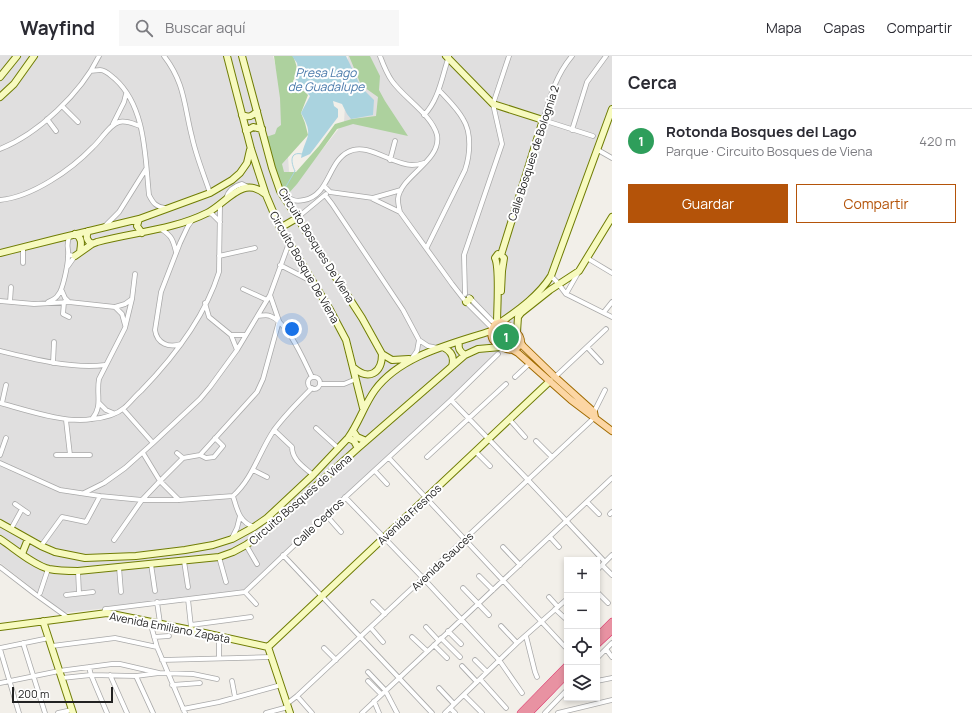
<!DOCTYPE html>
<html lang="es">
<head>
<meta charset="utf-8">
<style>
	body { margin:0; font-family:Manrope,sans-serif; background:#f7f7f7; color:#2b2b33 }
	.controls { position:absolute; right:12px; bottom:12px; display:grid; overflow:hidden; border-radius:0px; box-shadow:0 2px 6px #0003 }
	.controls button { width:36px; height:36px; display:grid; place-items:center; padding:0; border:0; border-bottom:1px solid #e1e1e2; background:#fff; color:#2b2b33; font:20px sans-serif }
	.scale { position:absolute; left:12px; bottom:10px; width:101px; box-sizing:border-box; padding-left:4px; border:2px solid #222; border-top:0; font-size:11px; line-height:14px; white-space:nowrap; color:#222; -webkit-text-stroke:3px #fff; paint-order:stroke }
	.you { position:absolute; left:292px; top:273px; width:14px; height:14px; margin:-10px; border:3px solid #fff; border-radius:50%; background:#1a73e8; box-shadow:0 0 0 6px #1a73e833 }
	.badge { display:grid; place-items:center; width:26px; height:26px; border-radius:50%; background:#b45309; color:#fff; font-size:13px; font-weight:700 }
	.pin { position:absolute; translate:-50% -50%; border:2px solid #fff; box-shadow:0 1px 4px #0006 }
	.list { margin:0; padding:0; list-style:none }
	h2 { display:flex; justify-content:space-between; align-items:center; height:52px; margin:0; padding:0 16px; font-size:17px }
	h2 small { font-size:13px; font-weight:400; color:#7c7c81 }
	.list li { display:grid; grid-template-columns:26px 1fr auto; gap:12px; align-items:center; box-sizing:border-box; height:64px; padding:0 16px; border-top:1px solid #e1e1e2 }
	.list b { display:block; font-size:15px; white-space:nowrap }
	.list p { margin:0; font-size:13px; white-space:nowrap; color:#7c7c81 }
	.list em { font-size:13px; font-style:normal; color:#7c7c81 }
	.actions { display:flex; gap:8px; padding:12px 16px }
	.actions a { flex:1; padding:9px 0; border:1px solid #b45309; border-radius:0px; text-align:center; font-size:14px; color:#b45309 }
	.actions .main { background:#b45309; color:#fff }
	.icon { flex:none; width:22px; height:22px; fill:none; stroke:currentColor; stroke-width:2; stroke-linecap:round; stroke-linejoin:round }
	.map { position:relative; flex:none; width:612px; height:657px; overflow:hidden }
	header { display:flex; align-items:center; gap:24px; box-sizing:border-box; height:56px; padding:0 20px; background:#fff; border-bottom:1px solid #e1e1e2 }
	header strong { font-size:19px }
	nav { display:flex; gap:22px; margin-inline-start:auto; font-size:14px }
	.search { width:280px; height:36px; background:#f7f7f7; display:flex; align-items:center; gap:10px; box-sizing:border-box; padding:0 14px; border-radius:0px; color:#7c7c81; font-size:15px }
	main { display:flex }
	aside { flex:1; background:#fff }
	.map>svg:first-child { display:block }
	.residential { fill:#e0dfdf }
	.forest { fill:#add19e }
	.park { fill:#c8facc }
	.water { fill:#aad3df }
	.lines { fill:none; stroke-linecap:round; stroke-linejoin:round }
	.stream { stroke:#aad3df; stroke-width:1 }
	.street-casing { stroke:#a9a9a9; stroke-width:5.5 }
	.secondary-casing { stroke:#707d05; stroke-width:8 }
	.primary-casing { stroke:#a06b00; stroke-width:8 }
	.highway-casing { stroke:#dc2a67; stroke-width:8 }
	.street { stroke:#fff; stroke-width:4 }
	.secondary { stroke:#f7fabf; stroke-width:6 }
	.primary { stroke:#fcd6a4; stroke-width:6 }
	.highway { stroke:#e892a2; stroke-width:7 }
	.labels { text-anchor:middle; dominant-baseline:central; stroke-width:4; stroke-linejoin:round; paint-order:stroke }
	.street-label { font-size:11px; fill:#222; stroke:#fff }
	.water-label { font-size:12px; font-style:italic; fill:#4a7aab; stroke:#fff }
</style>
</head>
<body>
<header>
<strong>Wayfind</strong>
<div class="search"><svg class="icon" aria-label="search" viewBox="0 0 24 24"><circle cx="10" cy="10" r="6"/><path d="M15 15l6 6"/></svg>Buscar aquí</div>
<nav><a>Mapa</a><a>Capas</a><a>Compartir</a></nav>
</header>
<main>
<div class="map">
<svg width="612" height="657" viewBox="0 0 612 657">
	<rect width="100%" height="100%" fill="#f2efe9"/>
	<!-- residential -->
	<path class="residential" d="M0,0H273L284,43L289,115L292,119H302L344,66L348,0H612V53L551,220L550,234L524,255L506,293L499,296L243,536L64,557L0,507Z"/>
	<!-- forest -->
	<path class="forest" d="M274,0H293C297,10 299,15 293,25L297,33L304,35L308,39L301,57L305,67L308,79L282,108L284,116H296L319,90L335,68L352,63L376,60L378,41L361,29L349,0H370L380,20L379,34L385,45L408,80L353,68L337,73L297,128L288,138L280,128L266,81L275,78L277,72L281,69L280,42Z"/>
	<!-- park -->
	<path class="park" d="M502,269C513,273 518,278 518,290L506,292L497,284L495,275Z"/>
	<!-- water -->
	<path class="water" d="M292,0H346L361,31L374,44L373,59L351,63L347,58L342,48L333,45L334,50L338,53V61L310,98L301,102C305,80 315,81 301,57L310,40C305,34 299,32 295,25L299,18L297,7Z
		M513,278C516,282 515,286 511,289L505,288L503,286Z"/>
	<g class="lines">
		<!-- stream -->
		<path class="stream" d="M284,134L295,115C291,107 289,95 302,98"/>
		<defs>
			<path id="street" d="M164,0C185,27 184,50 192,81C196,100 204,119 210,137
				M380,0C383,8 387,18 392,25C404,42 432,59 437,79C442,105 400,120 398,143C398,147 399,152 400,156L452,228L466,246L492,272
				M572,0C556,19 550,41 543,64L593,80
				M91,15C93,15 97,14 100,14C106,14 111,20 115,23C146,51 145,101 149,139C153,147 156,151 165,152
				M62,50L78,66
				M424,59C439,44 442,20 449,0
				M47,63L56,75
				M113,68L124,46L126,38
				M572,74L587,26L606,0
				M0,93C38,78 81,37 99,0
				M598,94L612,102
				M390,104L395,85
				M324,130L330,136L373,142L401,134
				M284,138C291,144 295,146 304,144C329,140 328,106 348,96C367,85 392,109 412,109C416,109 421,108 424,107
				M325,139L332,148L403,254L419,284L428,290L438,292
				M226,143C228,135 234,130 242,128L248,131
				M373,143L400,156
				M0,144C32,141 71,114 93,91C101,84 109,69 119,66C126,64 134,68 140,70
				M207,157L212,158L220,166
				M297,162L326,138
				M104,171L119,156L146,113
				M161,173C172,180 173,184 176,196
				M23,191V207
				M427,191L465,114C470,99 472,77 463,63C457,52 447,43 439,34
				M219,200L255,192
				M587,202L612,217
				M280,209L311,225
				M68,210L75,200L69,199
				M551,220L557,226L566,238L612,261
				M243,233L267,244
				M62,235L65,242L69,246
				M465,238L464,199L502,88L493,48L509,0
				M566,238L578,217
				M270,239L279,265
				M469,241L495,268
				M0,245L34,248L69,246L115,251L125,248L132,243
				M10,246L11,231
				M48,246C52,244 56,243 58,239C63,234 68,208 68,200C69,190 65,190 70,179
				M64,246L63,258L69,261
				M205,247L209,261L231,279L237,294
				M115,251L122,258L125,269
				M604,256L612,246
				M258,260C262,260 266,258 270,260C288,266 304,305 312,321
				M231,279H245
				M181,288C169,292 157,288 155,274L161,236L180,187L188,170L193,163
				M587,291L601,306
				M0,295C32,303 72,313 105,309
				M412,302L417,295L419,284
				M53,307L54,286
				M515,321L530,307
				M555,321L606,273
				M308 327a6 6 0 1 1 12 0a6 6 0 1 1-12 0Z
				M320,328H344L356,323
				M451,344L528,424L605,506
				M0,347C26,354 67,368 92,363C103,362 116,359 124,352C130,347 135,340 141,335C174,301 205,261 219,216L220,150
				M2,347L6,329
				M99,347L106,354L113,357
				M123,353L153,387
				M594,356L605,334
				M92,363C103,350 96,339 99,323L125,272L132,243L135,218
				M66,364L70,399
				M510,364L525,381
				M316,372L338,392
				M274,374L292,391C292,404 304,411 313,419
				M536,385L552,401
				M476,396L490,410
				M143,397L160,425L179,444
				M177,397L183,402L200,399L257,336L263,323L279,265
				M0,399L6,382
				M56,399H90
				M200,399L206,402L214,401L223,390L215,382
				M427,401L506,328
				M389,402L565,591
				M0,407L60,434L100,440L142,444H179L233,440C253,422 259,396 274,374C285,359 298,346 312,332
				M253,414L267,421
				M375,415L387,428
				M84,437L104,427L125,412L153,387L200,343L210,331L237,294L270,239L289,187
				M233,440C237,453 239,466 254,471
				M345,441L423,522L499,604L522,637
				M587,446L599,458
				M15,448L28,457
				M610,458L612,456
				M326,459L341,476
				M11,473L22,453
				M550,481L559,491
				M232,482L237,472L240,460
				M114,484L142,444L160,425L183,402
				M246,489L257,508
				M41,490L62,461L86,466L100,440
				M503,491L520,509
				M283,499L432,657
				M219,501L226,526
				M184,505L188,531
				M151,508L155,535
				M602,509L612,519
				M0,511L35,538L67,561
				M119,511L121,536
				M597,514L612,499
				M78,515L79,537
				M479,520L493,534
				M463,532L489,559
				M245,536L256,548
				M597,536L608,547
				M40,537L48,513
				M66,539L93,536
				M549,541L558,551
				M188,543L191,571
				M157,546L160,567
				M373,546L385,558
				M555,553L567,564
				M104,557L105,553H107L245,536L326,459L451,344L498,298
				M150,566L157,591L185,657
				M191,569L251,561
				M501,570L517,587
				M426,571L438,584
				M371,572L383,586
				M448,575L461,588
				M526,580L535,616L537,621
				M154,581L169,580
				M412,581L427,595
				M441,582L460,601
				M23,587L45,657
				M434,589L447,602
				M52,590L115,582L157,591
				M0,592L49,582
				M324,592L336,604
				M0,593L19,657
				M606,593L612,601
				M219,602V580
				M597,602L612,587
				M162,604L271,601
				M475,604L487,616
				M462,610L477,626
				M89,611L91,619L107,657
				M368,616L385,634L397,657
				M110,619L127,657
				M136,620L153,657
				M62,622L91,619L136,620L159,617L193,618L217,623
				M480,623L506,652
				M232,625L235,641
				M368,625L381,638
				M597,625L612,622
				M0,627L59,615L112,608H120L159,617
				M172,629L200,627
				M439,632L454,648
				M464,639L482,657
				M297,640L312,657
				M374,645L379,657
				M288,647L297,640L595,361
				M450,652L455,657
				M183,653L219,646L281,629
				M58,657L72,654
				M266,657L288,651
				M362,657L612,422
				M445,657L517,587L567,543
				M545,657L567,634
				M558,657L612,644"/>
			<path id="secondary" d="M227,0L251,93L266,139L280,172L329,252L346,284L363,352
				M242,0L272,112L280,135L362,262L382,298L392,304L409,303
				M446,0L493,48L543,64L501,199
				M0,21L17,0
				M0,41L14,28L34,0
				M242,59C249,62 253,60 257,55
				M246,75L253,71L262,73
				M139,163L137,170L142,177
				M280,172L297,162
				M88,175C86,181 86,184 92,188
				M75,178C83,182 81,189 80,196
				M0,197L56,183L139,163L210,137L232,124L240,117L247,107L250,94
				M501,199L504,202L502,215L501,235
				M75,200L92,188L97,186C134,176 173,174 207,157C227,147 242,119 265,138
				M466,246L470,243
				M501,266C520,253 539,239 551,220L612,53
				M497,267C497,253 500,212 495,202L498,198L501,199
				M517,276L518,261L521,257L550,234L579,215L612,161
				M459,286C458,292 459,295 465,299
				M443,291C451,295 455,301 452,310
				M354,312C369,325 382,317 382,298
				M353,375L357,381L366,385
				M348,382L354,385L358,392
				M0,467L41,490L55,496L85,502L136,500L185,494L213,489L232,483L254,471L267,462L313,419L348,382C359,367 364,349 375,334C401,299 452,288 491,275
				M0,483C14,492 33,509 49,513C59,515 68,515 78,515L219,501L233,496L246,489L266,475L358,392L465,299L478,293L501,291
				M22,498L28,483
				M43,565L73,657
				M0,571L107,557L191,574L268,591
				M268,591L550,325
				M268,591L290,657"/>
			<path id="primary" d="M501,266C509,269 528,281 518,291C511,298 498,290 493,284C491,281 491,278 491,275L495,268Z
				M520,285L523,290L555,321L594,356L595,361
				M511,293L518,297L571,344L612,375"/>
			<path id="highway" d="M597,581L612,566
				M597,588L612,574
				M521,657L567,610
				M529,657L567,618"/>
		</defs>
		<!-- street casing -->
		<use href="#street" class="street-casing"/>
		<!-- secondary casing -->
		<use href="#secondary" class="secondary-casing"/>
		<!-- primary casing -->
		<use href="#primary" class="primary-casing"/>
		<!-- highway casing -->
		<use href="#highway" class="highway-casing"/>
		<!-- street -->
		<use href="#street" class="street"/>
		<!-- secondary -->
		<use href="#secondary" class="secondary"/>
		<!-- primary -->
		<use href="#primary" class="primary"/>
		<!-- highway -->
		<use href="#highway" class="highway"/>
	</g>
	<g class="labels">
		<!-- street labels -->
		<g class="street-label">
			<text transform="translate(533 97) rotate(-72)">Calle Bosques de Bolognia 2</text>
			<text transform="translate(317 189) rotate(58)">Circuito Bosques De Viena</text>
			<text transform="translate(305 211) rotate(60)">Circuito Bosque De Viena</text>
			<text transform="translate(300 443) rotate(-41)">Circuito Bosques de Viena</text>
			<text transform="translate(409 458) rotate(-43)">Avenida Fresnos</text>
			<text transform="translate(318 466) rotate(-43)">Calle Cedros</text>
			<text transform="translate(442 505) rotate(-43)">Avenida Sauces</text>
			<text transform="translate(170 571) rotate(11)">Avenida Emiliano Zapata</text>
		</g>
		<!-- water labels -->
		<g class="water-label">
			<text x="326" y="16">Presa Lago<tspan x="326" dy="14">de Guadalupe</tspan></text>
		</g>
	</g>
</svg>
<div class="controls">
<button>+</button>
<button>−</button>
<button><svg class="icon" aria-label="locate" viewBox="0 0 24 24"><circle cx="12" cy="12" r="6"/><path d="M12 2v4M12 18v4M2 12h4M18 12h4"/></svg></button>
<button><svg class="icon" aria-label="layers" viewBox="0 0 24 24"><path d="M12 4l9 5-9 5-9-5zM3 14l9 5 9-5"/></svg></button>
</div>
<div class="scale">200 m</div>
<div class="you"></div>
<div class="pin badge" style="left:506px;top:281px;background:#2e9e5b">1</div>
</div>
<aside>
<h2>Cerca<small></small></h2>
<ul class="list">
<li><span class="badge" style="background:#2e9e5b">1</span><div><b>Rotonda Bosques del Lago</b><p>Parque · Circuito Bosques de Viena</p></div><em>420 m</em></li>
</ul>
<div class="actions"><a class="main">Guardar</a><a>Compartir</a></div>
</aside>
</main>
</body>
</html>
